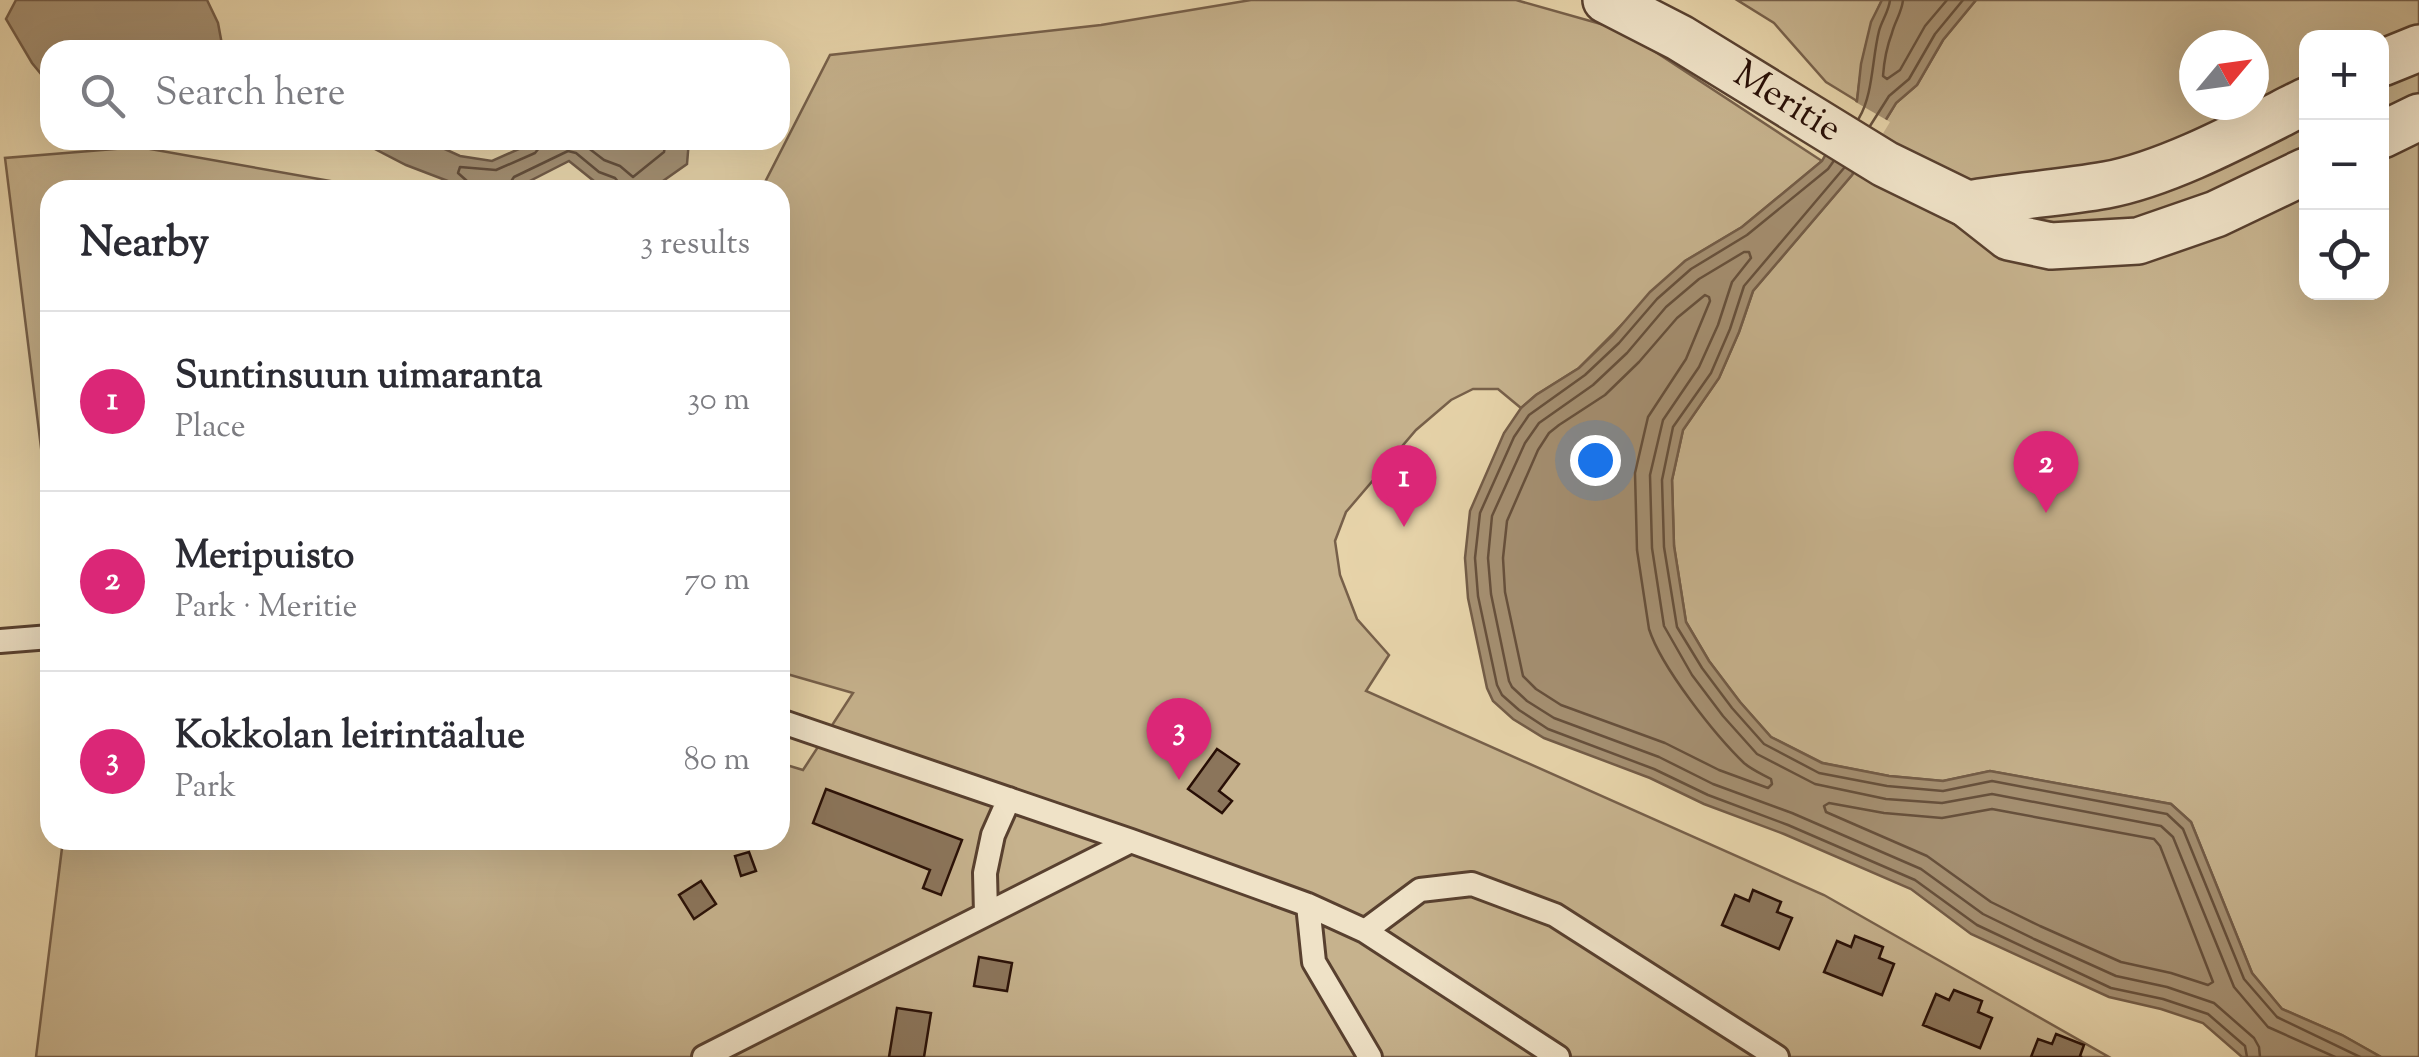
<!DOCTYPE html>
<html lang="en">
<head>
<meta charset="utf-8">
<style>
	body { margin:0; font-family:"Sorts Mill Goudy",serif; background:#f7f7f7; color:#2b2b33 }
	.controls { position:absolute; right:30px; top:30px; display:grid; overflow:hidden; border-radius:20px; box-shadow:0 10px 40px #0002 }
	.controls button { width:90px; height:90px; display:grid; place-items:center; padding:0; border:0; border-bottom:2px solid #e1e1e2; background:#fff; color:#2b2b33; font:50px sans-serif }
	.compass { position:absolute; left:2179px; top:30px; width:90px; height:90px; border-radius:50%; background:#fff; box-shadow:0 10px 40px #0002; rotate:61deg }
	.you { position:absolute; left:1595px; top:460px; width:35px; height:35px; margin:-25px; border:8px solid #fff; border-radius:50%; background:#1a73e8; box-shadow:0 0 0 15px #1a73e833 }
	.badge { display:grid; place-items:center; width:65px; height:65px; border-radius:50%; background:#db2777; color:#fff; font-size:32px; font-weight:700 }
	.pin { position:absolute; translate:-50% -82px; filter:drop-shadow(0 2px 5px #0008) }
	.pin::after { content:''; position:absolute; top:52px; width:35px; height:30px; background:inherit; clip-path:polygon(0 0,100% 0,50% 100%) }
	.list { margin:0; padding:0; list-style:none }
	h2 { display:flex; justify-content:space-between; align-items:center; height:130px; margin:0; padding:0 40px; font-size:42px }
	h2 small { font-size:32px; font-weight:400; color:#7c7c81 }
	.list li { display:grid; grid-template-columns:65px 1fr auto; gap:30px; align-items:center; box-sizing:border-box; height:180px; padding:0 40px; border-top:2px solid #e1e1e2 }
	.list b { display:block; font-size:38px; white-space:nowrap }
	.list p { margin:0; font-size:32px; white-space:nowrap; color:#7c7c81 }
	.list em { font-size:32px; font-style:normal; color:#7c7c81 }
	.icon { flex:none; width:55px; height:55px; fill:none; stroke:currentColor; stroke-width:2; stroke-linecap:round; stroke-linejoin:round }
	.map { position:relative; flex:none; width:2419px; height:1057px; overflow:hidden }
	.search { position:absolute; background:#fff; box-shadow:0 10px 40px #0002; left:40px; top:40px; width:750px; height:110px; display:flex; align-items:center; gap:25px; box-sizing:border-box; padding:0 35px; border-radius:30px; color:#7c7c81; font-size:38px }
	.panel { position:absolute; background:#fff; box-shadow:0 10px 40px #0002; left:40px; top:180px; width:750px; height:670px; border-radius:30px }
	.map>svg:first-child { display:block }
	.green { fill:#c6b28d; stroke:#77604a; stroke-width:2.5; fill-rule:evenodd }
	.water { fill:#a59072; stroke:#735c47; stroke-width:2.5 }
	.pier { fill:#e6d3a9 }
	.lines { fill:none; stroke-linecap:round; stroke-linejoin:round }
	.shore { stroke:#66503c; stroke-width:2.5 }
	.building { fill:#8b755b; stroke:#280f06; stroke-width:2.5 }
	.lane-casing { stroke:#58402f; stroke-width:28 }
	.street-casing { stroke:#58402f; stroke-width:50 }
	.lane { stroke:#efe2c7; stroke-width:22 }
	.street { stroke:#efe2c7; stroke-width:45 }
	.labels { text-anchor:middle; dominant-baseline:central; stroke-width:8; stroke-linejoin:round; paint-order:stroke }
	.street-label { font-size:38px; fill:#280f06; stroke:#efe2c7 }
</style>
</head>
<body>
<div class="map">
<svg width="2419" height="1057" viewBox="0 0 2419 1057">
	<rect width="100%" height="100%" fill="#e6d3a9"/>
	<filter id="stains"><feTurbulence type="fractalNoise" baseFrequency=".002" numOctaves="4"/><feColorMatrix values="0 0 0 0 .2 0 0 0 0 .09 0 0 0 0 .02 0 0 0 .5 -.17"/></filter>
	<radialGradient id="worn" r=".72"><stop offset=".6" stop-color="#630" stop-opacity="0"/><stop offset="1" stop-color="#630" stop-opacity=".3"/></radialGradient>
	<!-- green -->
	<path class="green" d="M1251,0H1516L1622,30L1822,161L1742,227L1685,261L1579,368L1536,395L1521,408L1498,389H1473L1451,400L1416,430L1346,512L1335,541L1340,575L1357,619L1389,655L1366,691L1824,895L2109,1057H36L63,840H780V763L803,770L853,693L780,672V190H761L830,55L1101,25Z
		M1737,0H1882C1866,32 1861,66 1857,101L1826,82L1774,23Z
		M1976,0H2419V1057H2381L2342,1035L2282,1009L2252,973L2191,822L2171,804L1990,771L1943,781L1889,776L1823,763L1771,737L1740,702L1709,661L1686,622L1674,546L1672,480L1683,430L1719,378L1739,332L1753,291L1852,175L1896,103L1917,85L1943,40ZM2306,38H2382V292H2306ZM2194,45H2254V105H2194Z
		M139,147L381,190H50V520L5,158Z"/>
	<!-- water -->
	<path class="water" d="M16,0H207L218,23L223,50H50V85L32,63L6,19Z
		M1882,0H1976L1943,40L1917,85L1896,103L1852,175L1753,291L1739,332L1719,378L1683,430L1672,480L1674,546L1686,622L1709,661L1740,702L1771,737L1822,763L1889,776L1943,781L1990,771L2171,804L2191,822L2252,973L2282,1009L2342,1035L2381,1057H2242L2203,1023L2161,1009L2109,997L1971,934L1911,889L1784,834L1704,804L1650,778L1544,738L1513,719L1493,701L1487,688L1468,598L1465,558L1470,511L1504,433L1521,408L1536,395L1579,368L1612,336L1650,292L1685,261L1742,227L1822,161L1857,101L1861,64L1871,22Z
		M341,140H425L460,156L492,161L530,144L531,140H689L687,164L653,188L624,190L594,181L569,161L516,188H466L406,165L367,145Z"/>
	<!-- pier -->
	<path class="pier" d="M1852,100L1890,122L1859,173L1822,151Z"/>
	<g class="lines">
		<!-- shore -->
		<path class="shore" d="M1903,0C1902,12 1895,21 1892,33C1887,46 1884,62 1883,76L1887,79L1900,70L1925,26L1947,0
			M1859,118C1873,95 1872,59 1879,31C1882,20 1889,11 1890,0
			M1870,126L1889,96L1909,79L1935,34L1963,0
			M578,140L604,160L620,166L633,177L664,152L666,140
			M1833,162L1828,169L1747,235L1691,269L1657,299L1619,343L1585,375L1529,415L1514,437L1480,513L1475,558L1478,596L1497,685L1502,695L1519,710L1548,729L1654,769L1708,795L1788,825L1915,880L1977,925L2111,988L2163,999L2208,1014L2245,1046L2247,1057
			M1844,168L1744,286L1730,329L1711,373L1673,427L1662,480L1664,547L1677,627L1702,668L1732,708L1764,744L1819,773L1887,786L1943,791L1992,781L2167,814L2183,829L2244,979L2277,1017L2360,1057
			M469,190L467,181L458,173L460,167L496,170L535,153L539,148L540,140
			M509,190L510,183L514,177L568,151L576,153L599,172L615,178L619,183V190
			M1705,295L1709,297L1710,301L1686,359L1648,417L1635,473L1637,550L1649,629C1661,667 1715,735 1744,763C1752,770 1762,774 1771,779L1772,784L1768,788L1719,770L1665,743L1561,705L1536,689L1523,676L1505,592L1503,558L1507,521L1538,450L1549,433L1559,425L1605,395L1639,362L1677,318Z
			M1829,803L1884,813L1942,818L1992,809L2154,839L2160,846L2213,982L2208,985L2171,973L2121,962L2040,926L1991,902L1927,856L1826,812L1824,806Z
			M2260,1057L2259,1047L2254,1038L2214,1003L2167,987L2116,976L2034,939L1983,914L1921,869L1792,813L1713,784L1659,757L1554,718L1527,701L1512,687L1509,681L1491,594L1488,558L1492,516L1525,443L1539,423L1593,385L1627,353L1666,307L1699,279L1744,252H1749L1751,258L1732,282L1718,325L1699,367L1663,420L1650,475L1652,548L1664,626L1692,675L1723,716L1757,754L1815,784L1886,799L1942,803L1992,794L2161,826L2173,837L2234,987L2268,1027L2335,1057"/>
	</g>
	<!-- building -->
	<path class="building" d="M1217,749L1239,764L1219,791L1232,801L1222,813L1188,789Z
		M826,789L962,840L941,895L923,888L930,870L813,823Z
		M749,852L756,871L741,876L735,856Z
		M701,881L716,904L694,919L679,895Z
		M1753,890L1781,902L1777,912L1792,918L1779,949L1722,925L1735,895L1749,901Z
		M1855,936L1883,947L1879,958L1894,964L1882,995L1824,972L1837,941L1851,947Z
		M979,957L1012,963L1007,991L974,986Z
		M1954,990L1982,1001L1978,1012L1992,1018L1980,1048L1923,1025L1936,994L1949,1000Z
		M897,1008L931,1013L924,1057H889Z
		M2056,1034L2084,1045L2080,1056L2082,1057H2031L2038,1039L2052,1044Z"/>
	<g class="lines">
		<defs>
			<path id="lane" d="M0,641L50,637
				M780,721L1131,841L1308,905L1365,931L1558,1057
				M1308,905L1314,962L1370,1057
				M986,914L985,873L993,835L1009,799
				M1365,931L1420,890L1472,884L1555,915L1777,1057
				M704,1057L1131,841"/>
			<g id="street">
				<path id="s1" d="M1606,0L1680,38L1885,164L1967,204L2009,237L2051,246L2138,241L2216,214L2306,171"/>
				<path d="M2382,63L2419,48"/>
				<path d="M2382,135L2419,117"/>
				<path d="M1967,204C2013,196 2060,193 2106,185C2170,173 2248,130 2306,101"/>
			</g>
		</defs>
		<!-- lane casing -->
		<use href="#lane" class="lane-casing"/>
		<!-- street casing -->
		<use href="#street" class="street-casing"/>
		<!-- lane -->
		<use href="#lane" class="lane"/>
		<!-- street -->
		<use href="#street" class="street"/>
	</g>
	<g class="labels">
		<!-- street labels -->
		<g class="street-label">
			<text stroke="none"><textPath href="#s1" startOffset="208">Meritie</textPath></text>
		</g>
	</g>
	<rect width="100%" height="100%" filter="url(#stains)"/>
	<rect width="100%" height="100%" fill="url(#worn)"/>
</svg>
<div class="controls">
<button>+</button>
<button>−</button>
<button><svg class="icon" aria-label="locate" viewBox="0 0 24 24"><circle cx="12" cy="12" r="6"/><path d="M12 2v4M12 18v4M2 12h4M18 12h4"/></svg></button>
</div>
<svg class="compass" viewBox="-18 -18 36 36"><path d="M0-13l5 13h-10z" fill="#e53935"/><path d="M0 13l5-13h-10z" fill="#7c7c81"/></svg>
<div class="you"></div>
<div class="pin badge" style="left:1404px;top:527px">1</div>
<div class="pin badge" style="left:2046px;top:513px">2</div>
<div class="pin badge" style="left:1179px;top:780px">3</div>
<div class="search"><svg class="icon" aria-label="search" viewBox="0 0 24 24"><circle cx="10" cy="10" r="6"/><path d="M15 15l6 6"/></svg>Search here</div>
<section class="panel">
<h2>Nearby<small>3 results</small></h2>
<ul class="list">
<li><span class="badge">1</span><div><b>Suntinsuun uimaranta</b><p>Place</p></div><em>30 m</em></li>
<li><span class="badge">2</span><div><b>Meripuisto</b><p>Park · Meritie</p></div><em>70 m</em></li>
<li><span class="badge">3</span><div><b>Kokkolan leirintäalue</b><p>Park</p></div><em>80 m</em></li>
</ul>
</section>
</div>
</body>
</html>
